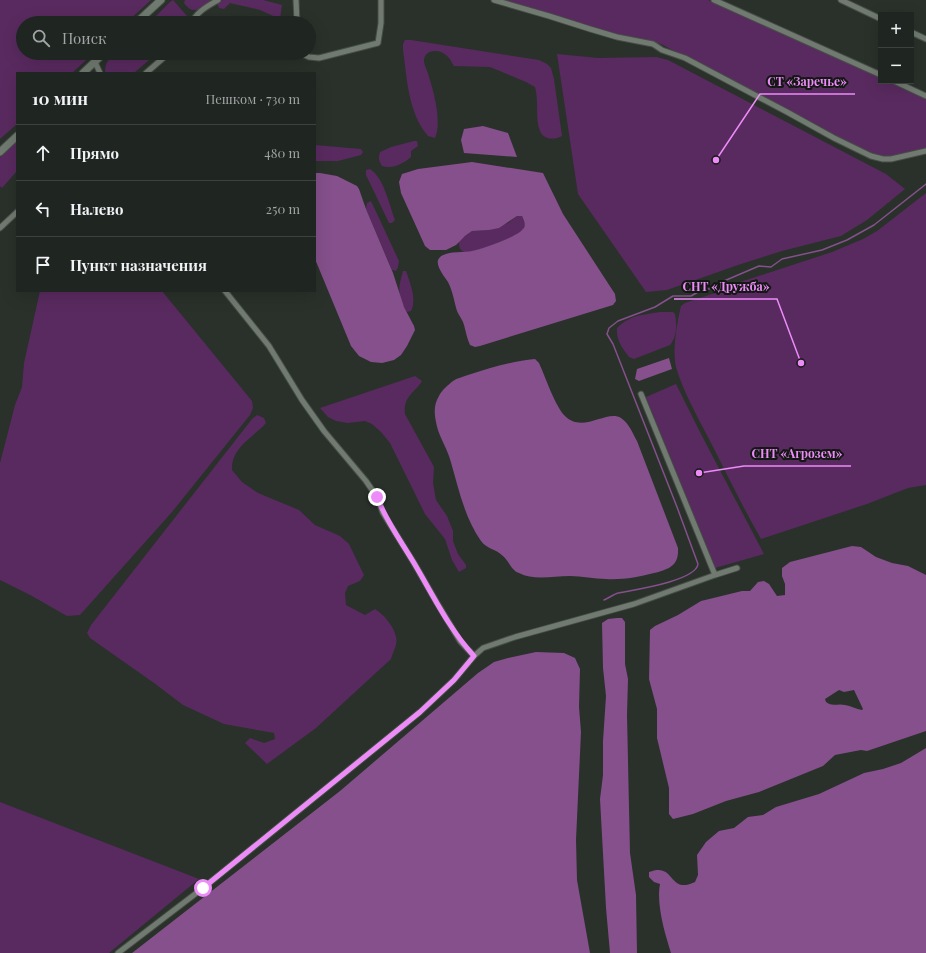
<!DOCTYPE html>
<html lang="ru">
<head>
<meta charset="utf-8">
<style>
	body { margin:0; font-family:"Playfair Display",serif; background:#272d29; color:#f1f3f6 }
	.controls { position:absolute; right:12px; top:12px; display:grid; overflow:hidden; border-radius:0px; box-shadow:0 4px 16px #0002 }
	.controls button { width:36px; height:36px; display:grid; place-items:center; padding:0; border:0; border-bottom:1px solid #3c423e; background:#1f2520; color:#f1f3f6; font:20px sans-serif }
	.stop { position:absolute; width:12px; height:12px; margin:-9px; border:3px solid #ed8cf9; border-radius:50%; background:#fff }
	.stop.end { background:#ed8cf9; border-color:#fff; box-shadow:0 1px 4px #0008 }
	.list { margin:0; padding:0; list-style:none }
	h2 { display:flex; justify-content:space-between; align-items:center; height:52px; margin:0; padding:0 16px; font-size:17px }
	h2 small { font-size:13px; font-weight:400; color:#a1a5a5 }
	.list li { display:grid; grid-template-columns:26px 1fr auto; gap:12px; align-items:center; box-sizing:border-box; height:56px; padding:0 16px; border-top:1px solid #3c423e }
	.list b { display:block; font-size:15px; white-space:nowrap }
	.list em { font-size:13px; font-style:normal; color:#a1a5a5 }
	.icon { flex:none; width:22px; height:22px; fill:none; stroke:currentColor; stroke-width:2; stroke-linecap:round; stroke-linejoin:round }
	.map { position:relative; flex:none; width:926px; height:953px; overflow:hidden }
	.search { position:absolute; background:#1f2520; box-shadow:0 4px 16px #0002; left:16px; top:16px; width:300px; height:44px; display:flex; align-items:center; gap:10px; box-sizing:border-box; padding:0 14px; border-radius:22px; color:#a1a5a5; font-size:15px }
	.panel { position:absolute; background:#1f2520; box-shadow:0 4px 16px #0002; left:16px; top:72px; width:300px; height:220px; border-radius:0px }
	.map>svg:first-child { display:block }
	.green { fill:#592a5f }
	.water { fill:#85508c; fill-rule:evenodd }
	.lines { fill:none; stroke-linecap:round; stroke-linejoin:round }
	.stream { stroke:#85508c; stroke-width:1.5 }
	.street-casing { stroke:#464d46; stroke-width:7 }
	.secondary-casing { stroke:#464d46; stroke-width:9 }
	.street { stroke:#717a71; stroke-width:5 }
	.secondary { stroke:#717a71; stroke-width:7 }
	.route { stroke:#ed8cf9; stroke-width:5 }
	.leader { fill:none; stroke:#ed8cf9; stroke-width:1.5 }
	.callout-dot { fill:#ed8cf9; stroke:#141814; stroke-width:1.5 }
	.callout-label { font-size:12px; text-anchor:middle; font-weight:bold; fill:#ed8cf9; stroke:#141814; stroke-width:4; stroke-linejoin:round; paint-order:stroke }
</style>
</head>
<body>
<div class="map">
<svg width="926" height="953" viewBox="0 0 926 953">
	<rect width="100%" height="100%" fill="#29312a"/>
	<!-- green -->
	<path class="green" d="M0,0H151L126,23H23V53H94L72,73H17V124L0,139Z
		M173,0L187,16V23H149L170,2Z
		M185,0H213C202,7 194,17 184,3Z
		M223,0H263L282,5L280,19L260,10L230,3L224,9L219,8L217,3Z
		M498,0H708L881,76V81H893L926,96V149L888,157L877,155L838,138L661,44L616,35Z
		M405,40H411L539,60L547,64L551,68L554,79L562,136C555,140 543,140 540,131C535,120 539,100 535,87L526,82L490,67L454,66C452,63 450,58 447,56C440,48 423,49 424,62C425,67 428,72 429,77C434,92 442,123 435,138L428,136C408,113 407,78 403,50V44Z
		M116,53H157L134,73H105C105,63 108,59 116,53Z
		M557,54L598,58L656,57L668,60L886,174L905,189L867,220L841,236L782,251L738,265L667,290L646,292L578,194Z
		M17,141V171L2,188L0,186V157Z
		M414,141H417L418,146L411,151V157C403,164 393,169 382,166C379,161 378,158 380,152L391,147Z
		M315,145L361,149L363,152L361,155L338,161H315Z
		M370,169C384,178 389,204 395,220L392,223H389L366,175V170Z
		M926,193V485L908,488L867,504L761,539C742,506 726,472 709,439C698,418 682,389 676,367C672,350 677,323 681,306L685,303L724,290L728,286L832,252L863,239L877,231Z
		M371,201L399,261L398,267L396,271L392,270L366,209L367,203Z
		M517,216H522L525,225C524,228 524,229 522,231C515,237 472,255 464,252C459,250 459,245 459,241L472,231L489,230L508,223Z
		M403,271H406C410,283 417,299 411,311L407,312C397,296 398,288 403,271Z
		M40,291H162L252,401L253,408L250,415L172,512L80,615L67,616L32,596L0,580V463L15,405L22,387L24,363Z
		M660,312H673L675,314C677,324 677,337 670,345L634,359L629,357C622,348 616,340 617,328C630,315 642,315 660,312Z
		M415,376L422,381C414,394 403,396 405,414L434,467L433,483L436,500L447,516L453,531V541L458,554L466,565V568L459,572L452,560L445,539L425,514L390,443L381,432L372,424L365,421L348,423L336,421L328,417L320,408Z
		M676,384L702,436L764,554L715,568L646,397Z
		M257,415L264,418L266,423C253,438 231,447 232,470L242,482L258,493L299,510L315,525L340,536L349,544L364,575L360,581L348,586L345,593L346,605L365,615L375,609C384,615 394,626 396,637C398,644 393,652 391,659L316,728L267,764L245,743L250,738L264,743L275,739L274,733L224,724L183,705L154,683L90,638L87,633L91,625L252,419Z
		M0,802L199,879L109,953H0Z"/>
	<!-- water -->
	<path class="water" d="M483,126L508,133L517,157L464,153L461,140L464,129Z
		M472,162L543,173L563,214L615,294L616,301L613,305L480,346L475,347L470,345C467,339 466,332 464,325C463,320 459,316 457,311C454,301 453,292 448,282C445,277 436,267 438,260C442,250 464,253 472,251C482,249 516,237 522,230C527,226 524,221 522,216H517L499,228L489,230L472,231L465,236L456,245L446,250H430L425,246L401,193L399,182L402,174L418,169Z
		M315,173H320L337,176L357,186L359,189L366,209L393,273L404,307L414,326L415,330L407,346L401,355L394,360L382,363L371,362L359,356L351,346L315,259Z
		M669,358L672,369L639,381L635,379L637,369Z
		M535,359L539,363C545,376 555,406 565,416C583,434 607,409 621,418C629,423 633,434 637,441L678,548C679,566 669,569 654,573C638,577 623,580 606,579C594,579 582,576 570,576C553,576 534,581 519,573C511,570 509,561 503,556C496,549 487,549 481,541C464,517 458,486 450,459C446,446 438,435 436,422C434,412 434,404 439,396C441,391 449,384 453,381C457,378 463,377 468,375C489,368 513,361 535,359Z
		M852,546L861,547L876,557L892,563L908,566L926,575V731L867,751L861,750L835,755L823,766L759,792L726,801L693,814L673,819L669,814V788L657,738V709L649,679L650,630L655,626L678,615L701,601L742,591H750L758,582L764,581L769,584L777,596L785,595V584L782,576V568L790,562ZM839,690L844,692L854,690L863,709L862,710C856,709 851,706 845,705C838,703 832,707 826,702L825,699Z
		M617,618H622L625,622V664L628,679L627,715L630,853L636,895L637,953H610L606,908L600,799L603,775V741L606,696L603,668L602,623L608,619Z
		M536,652L564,653L575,658L580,669L579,707L581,732L576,840L577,880L590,953H132L340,791L478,673L494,662L508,658Z
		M926,748V953H671C665,934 656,904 660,884L654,882L649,877V872C672,863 669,886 685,885C688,885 692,883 695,882L698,875L697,855L706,842L719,831L734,828L748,817L763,815L776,807L819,794L864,773L883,769L901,763Z"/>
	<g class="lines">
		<!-- stream -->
		<path class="stream" d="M604,600C609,598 614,594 618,593C633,590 696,581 698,564L677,507L613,344L607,334L609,328L618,321L655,307L673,296H691L698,292H702L711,288L717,290L724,281L759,266L771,267L782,259L822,250L847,240L874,225L926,184"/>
		<defs>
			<path id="street" d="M296,0L297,23
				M494,0L549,16L590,29L617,37L653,44L662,50L685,58L787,112L834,138L871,156L883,159H891L926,151
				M714,0L881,75
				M841,0L881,19
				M192,23C196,12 208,6 218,0
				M911,32L926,39
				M300,53L309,57L319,58L378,43L381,23V0
				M95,62L100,73
				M146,73L169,53
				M894,81L926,96
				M0,228L17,212
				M225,291L269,346L302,400L324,431L366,481L377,497L383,513L414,563L437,603L460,641L474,656
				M641,394L715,575
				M118,953L203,888L420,712L454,680L474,656L483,648L515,637L634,604L715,575L737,568"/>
			<path id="secondary" d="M136,23L161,0
				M83,73L104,53
				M0,152L17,136"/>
		</defs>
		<!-- street casing -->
		<use href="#street" class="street-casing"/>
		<!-- secondary casing -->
		<use href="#secondary" class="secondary-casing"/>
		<!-- street -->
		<use href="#street" class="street"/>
		<!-- secondary -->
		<use href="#secondary" class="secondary"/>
	</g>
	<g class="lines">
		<!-- route -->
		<path class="route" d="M203,888L420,712L454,680L474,656C449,629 433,595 414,563C401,541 386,521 377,497"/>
	</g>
	<!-- callouts -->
	<path class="leader" d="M716 160L760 94H855M801 363L777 299H674M699 473L744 466H851"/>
	<g class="callout-dot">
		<circle cx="716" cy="160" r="4"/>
		<circle cx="801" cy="363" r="4"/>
		<circle cx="699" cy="473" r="4"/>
	</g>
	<g class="callout-label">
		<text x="807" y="86">СТ «Заречье»</text>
		<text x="726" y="291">СНТ «Дружба»</text>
		<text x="797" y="458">СНТ «Агрозем»</text>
	</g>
</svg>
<div class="controls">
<button>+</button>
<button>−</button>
</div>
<div class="stop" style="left:203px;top:888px"></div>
<div class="stop end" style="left:377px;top:497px"></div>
<div class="search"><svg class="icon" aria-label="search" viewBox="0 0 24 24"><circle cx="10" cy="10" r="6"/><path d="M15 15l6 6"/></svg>Поиск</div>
<section class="panel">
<h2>10 мин<small>Пешком · 730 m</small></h2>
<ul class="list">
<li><svg class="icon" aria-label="ahead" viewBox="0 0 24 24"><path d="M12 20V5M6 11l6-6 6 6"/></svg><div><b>Прямо</b></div><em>480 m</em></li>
<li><svg class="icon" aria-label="left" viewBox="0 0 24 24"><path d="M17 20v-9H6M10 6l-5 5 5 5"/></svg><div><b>Налево</b></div><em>250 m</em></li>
<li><svg class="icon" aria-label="arrive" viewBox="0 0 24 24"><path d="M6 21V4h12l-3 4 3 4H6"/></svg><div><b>Пункт назначения</b></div></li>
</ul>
</section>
</div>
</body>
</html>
